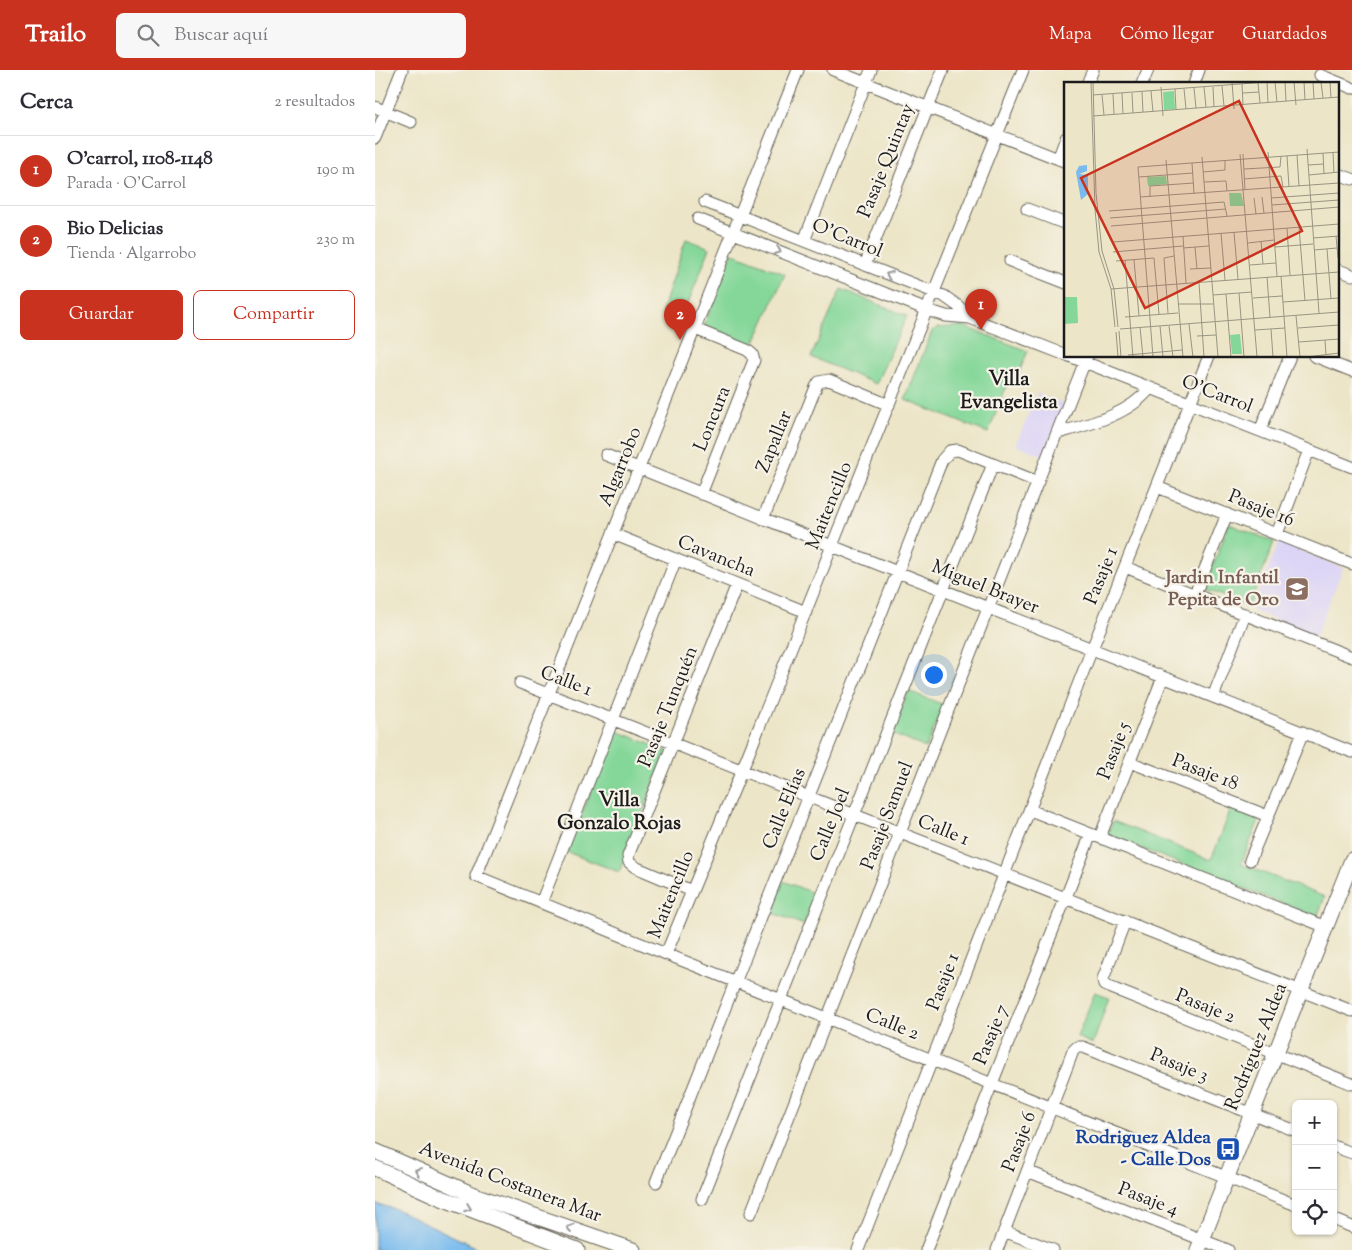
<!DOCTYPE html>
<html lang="es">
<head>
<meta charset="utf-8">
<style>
	body { margin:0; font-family:"Sorts Mill Goudy",serif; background:#f7f7f7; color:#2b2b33 }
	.controls { position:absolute; right:15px; bottom:15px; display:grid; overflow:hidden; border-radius:8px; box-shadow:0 1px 4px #0004 }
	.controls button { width:45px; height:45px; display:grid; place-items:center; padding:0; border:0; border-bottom:1px solid #e1e1e2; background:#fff; color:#2b2b33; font:25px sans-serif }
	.you { position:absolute; left:558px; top:604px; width:18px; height:18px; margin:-12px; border:4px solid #fff; border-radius:50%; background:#1a73e8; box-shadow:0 0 0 8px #1a73e833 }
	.badge { display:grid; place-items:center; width:32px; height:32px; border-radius:50%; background:#c8321e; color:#fff; font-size:16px; font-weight:700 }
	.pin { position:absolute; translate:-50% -41px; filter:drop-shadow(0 1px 2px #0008) }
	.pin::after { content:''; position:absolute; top:26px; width:18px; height:15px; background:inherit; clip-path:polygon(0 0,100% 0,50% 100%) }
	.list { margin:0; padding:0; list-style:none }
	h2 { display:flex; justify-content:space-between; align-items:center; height:65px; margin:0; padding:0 20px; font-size:21px }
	h2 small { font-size:16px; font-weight:400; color:#7c7c81 }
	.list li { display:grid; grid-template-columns:32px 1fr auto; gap:15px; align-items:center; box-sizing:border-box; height:70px; padding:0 20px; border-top:1px solid #e1e1e2 }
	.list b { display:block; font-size:19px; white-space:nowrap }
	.list p { margin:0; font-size:16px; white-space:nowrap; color:#7c7c81 }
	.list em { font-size:16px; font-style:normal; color:#7c7c81 }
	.actions { display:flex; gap:10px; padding:15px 20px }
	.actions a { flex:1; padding:11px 0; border:1px solid #c8321e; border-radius:8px; text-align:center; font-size:18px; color:#c8321e }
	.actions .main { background:#c8321e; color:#fff }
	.icon { flex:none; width:28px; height:28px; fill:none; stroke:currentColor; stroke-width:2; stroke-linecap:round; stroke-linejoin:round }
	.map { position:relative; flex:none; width:977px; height:1180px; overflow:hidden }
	header { display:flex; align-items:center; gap:30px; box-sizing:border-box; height:70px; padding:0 25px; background:#c8321e; color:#fff }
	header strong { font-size:24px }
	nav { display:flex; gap:28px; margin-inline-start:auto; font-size:18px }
	.search { width:350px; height:45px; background:#f7f7f7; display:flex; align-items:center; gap:12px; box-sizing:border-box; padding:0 18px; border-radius:8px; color:#7c7c81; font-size:19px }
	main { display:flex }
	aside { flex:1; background:#fff }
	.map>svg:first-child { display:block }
	.built { fill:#ddd5f6 }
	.green { fill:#84d799; stroke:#507a5a }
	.water { fill:#79bbee; stroke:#4a6c85 }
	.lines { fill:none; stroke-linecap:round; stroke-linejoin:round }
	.street-casing { stroke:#656258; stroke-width:13 }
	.secondary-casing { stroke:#656258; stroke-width:17 }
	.street { stroke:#fff; stroke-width:11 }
	.secondary { stroke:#fff; stroke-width:15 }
	.oneway { stroke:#999 }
	.labels { text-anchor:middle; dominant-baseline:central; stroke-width:4.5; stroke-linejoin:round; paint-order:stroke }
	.street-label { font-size:19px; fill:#1c1c1c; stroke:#f7f3e8 }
	.education-label { font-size:19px; font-weight:bold; fill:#785e54; stroke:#f7f3e8; text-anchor:end }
	.transit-label { font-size:19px; font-weight:bold; fill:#164399; stroke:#f7f3e8; text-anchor:end }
	.neighbourhood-label { font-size:20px; font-weight:bold; fill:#1c1c1c; stroke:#f7f3e8 }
	.inset-road { fill:none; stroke:#999583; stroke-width:1 }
	.view { fill:#c8321e; fill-opacity:0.15; stroke:#c8321e; stroke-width:2.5 }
	.inset-edge { fill:none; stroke:#1c1c1c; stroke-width:2.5 }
</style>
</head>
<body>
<header>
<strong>Trailo</strong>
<div class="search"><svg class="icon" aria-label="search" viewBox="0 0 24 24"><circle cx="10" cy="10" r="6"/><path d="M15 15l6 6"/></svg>Buscar aquí</div>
<nav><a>Mapa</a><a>Cómo llegar</a><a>Guardados</a></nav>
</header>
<main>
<aside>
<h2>Cerca<small>2 resultados</small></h2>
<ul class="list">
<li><span class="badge">1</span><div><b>O'carrol, 1108-1148</b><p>Parada · O'Carrol</p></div><em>190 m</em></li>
<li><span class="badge">2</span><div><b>Bio Delicias</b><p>Tienda · Algarrobo</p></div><em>230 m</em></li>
</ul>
<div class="actions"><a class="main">Guardar</a><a>Compartir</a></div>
</aside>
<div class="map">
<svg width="977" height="1180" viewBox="0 0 977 1180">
	<rect width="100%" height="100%" fill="#f7f3e8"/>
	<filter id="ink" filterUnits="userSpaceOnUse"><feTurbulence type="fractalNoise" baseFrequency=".02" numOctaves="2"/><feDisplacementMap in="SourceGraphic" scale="10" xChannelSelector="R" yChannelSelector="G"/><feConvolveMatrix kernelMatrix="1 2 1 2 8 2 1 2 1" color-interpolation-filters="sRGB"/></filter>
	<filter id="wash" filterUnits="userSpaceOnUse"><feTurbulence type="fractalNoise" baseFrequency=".0096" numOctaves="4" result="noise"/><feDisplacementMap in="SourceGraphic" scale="20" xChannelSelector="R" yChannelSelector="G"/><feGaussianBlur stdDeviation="1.12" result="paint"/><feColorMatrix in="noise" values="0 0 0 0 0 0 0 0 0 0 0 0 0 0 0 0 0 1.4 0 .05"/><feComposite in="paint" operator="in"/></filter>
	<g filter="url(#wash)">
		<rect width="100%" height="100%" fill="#ece5c7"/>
		<!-- built -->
		<path class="built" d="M662,323L689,334L669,386L641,375Z
			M904,472L968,498L941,566L876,540Z"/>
		<!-- green -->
		<path class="green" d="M311,169L335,178L306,251L287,242Z
			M357,183L410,204L378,276L329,255Z
			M466,219L532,246L501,314L436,287Z
			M588,256L653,281L640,312L634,310L613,363L530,330L557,261L562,258Z
			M854,454L899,472L874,536L829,519Z
			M533,621L569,635L551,678L517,664Z
			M240,660L292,681L244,802L192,782Z
			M856,739L884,750L866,794L950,827L942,847L732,765L738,751L836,790Z
			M405,810L441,824L429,855L393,841Z
			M720,922L734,927L718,974L702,967Z"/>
		<!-- water -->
		<path class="water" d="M0,1134L21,1139L107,1180H0Z"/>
	</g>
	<g filter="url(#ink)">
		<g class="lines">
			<defs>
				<path id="street" d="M423,0L101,806L291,884L921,1135
					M458,0L691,92
					M945,5L977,18
					M712,14L718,0
					M767,14L773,0
					M819,14L824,0
					M0,37L36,52
					M0,68L27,0
					M683,89L691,68
					M963,104L977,109
					M330,132L569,226L583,236L595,248
					M652,139L691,154
					M323,149L552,240L571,246L595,248L691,285
					M429,171L496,0
					M635,191L691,213
					M490,195L568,0
					M963,200L977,205
					M320,259L372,280L377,284L379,290L326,424
					M694,286L977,397
					M939,286L977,301
					M885,361L915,286
					M683,363C715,354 754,345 775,318
					M231,385L457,476L977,682
					M782,417L977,494
					M388,449L441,317L444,312L454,310L514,335
					M238,464L431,542
					M902,464L934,380
					M750,497L977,587
					M820,524L852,444
					M145,613L977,941
					M838,627L870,544
					M755,692L893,746
					M655,740L951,857
					M725,767L788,607
					M875,790L928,662
					M317,821L260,797L254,792L253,786L362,514
					M166,833L301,489
					M750,851L728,909L729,915L977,1014
					M291,884L367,700L648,0
					M958,1076L977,1083
					M652,1101L853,1180
					M281,1112L567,390L575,381L583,380L663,412
					M327,1129L618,394
					M376,1143L712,286
					M958,1149L977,1157
					M629,1161L678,1180
					M483,1180L717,579L834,286
					M551,1180L716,764
					M622,1180L698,981L702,977H708L921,1061"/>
				<path id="secondary" d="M0,1081L99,1125L258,1180
					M0,1098L64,1127L202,1180
					M823,1180L977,790"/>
			</defs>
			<!-- street casing -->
			<use href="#street" class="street-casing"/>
			<!-- secondary casing -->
			<use href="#secondary" class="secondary-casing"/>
			<!-- street -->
			<use href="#street" class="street"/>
			<!-- secondary -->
			<use href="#secondary" class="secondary"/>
		</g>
		<!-- one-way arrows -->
		<defs><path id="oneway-chevron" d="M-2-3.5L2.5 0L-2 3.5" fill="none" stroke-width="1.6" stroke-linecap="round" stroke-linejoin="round" transform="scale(1.25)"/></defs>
		<g class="oneway">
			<use href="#oneway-chevron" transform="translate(403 181) rotate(21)"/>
			<use href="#oneway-chevron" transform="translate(514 205) rotate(-158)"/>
			<use href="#oneway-chevron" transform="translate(43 1101) rotate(-157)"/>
			<use href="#oneway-chevron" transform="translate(93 1138) rotate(21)"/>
			<use href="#oneway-chevron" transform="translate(195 1158) rotate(-161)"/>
		</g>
	</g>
	<!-- icons -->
	<defs>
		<symbol id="school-square" viewBox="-11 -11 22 22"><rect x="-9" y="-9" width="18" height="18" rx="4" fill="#8d6e63" stroke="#f7f3e8"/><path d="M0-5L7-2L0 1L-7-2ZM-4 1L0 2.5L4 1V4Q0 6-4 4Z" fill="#fff"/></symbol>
		<symbol id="bus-square" viewBox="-11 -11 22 22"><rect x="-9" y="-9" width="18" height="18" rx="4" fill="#1a4fb4" stroke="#f7f3e8"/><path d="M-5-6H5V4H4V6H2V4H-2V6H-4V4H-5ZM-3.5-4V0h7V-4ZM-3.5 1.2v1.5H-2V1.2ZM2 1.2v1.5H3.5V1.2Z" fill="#fff"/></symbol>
	</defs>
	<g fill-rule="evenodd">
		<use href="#school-square" x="908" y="505" width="28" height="28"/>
		<use href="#bus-square" x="839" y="1065" width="28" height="28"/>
	</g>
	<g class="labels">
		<!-- street labels -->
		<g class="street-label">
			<text transform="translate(512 91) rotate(-68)">Pasaje Quintay</text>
			<text transform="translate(472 169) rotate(22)">O'Carrol</text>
			<text transform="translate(842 325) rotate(21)">O'Carrol</text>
			<text transform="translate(338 349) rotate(-68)">Loncura</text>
			<text transform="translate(400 372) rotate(-68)">Zapallar</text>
			<text transform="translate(246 397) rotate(-68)">Algarrobo</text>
			<text transform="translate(455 436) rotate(-68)">Maitencillo</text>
			<text transform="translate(886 439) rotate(22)">Pasaje 16</text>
			<text transform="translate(341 487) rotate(22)">Cavancha</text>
			<text transform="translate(727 506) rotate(-68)">Pasaje 1</text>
			<text transform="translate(610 518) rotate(22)">Miguel Brayer</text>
			<text transform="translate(191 612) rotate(21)">Calle 1</text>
			<text transform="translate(294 637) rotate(-68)">Pasaje Tunquén</text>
			<text transform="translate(740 681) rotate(-69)">Pasaje 5</text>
			<text transform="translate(830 703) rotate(21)">Pasaje 18</text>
			<text transform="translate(410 739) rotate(-68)">Calle Elías</text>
			<text transform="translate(513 746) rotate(-69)">Pasaje Samuel</text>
			<text transform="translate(456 755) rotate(-68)">Calle Joel</text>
			<text transform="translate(568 761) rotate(22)">Calle 1</text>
			<text transform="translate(297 825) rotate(-68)">Maitencillo</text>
			<text transform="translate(569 912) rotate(-69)">Pasaje 1</text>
			<text transform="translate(830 937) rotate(22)">Pasaje 2</text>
			<text transform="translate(517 955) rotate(22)">Calle 2</text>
			<text transform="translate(617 965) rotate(-68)">Pasaje 7</text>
			<text transform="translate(882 977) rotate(-68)">Rodríguez Aldea</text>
			<text transform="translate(804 996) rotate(22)">Pasaje 3</text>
			<text transform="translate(645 1072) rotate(-69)">Pasaje 6</text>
			<text transform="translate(135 1113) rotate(21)">Avenida Costanera Mar</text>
			<text transform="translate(773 1130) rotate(21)">Pasaje 4</text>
		</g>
		<!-- education labels -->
		<g class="education-label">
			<text x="904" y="508">Jardin Infantil<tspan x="904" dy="22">Pepita de Oro</tspan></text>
		</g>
		<!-- transit labels -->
		<g class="transit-label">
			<text x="836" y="1068">Rodriguez Aldea<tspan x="836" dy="22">- Calle Dos</tspan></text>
		</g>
		<!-- neighbourhood labels -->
		<g class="neighbourhood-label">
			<text x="634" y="310">Villa<tspan x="634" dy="23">Evangelista</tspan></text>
			<text x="244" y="731">Villa<tspan x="244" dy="23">Gonzalo Rojas</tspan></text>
		</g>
	</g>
	<!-- overview -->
	<g transform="translate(689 12)">
		<rect width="275" height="275" fill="#ece5c7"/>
		<path d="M110,9L111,27L100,28L99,10ZM102,94L103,102L84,104L83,95ZM165,111H177L180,124H166ZM0,215H13L14,241L0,242ZM176,252L178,272H168L166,253Z" fill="#84d799"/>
		<path d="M23,83V89L15,92L24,93V112L17,118L12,90L15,84Z" fill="#79bbee"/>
		<path class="inset-road" d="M27,0L31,127L35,170L47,207M29,0L32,111L38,169L50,207M168,0L170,27M203,0L204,21M211,0L213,20M221,0L222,19M230,0L232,23M240,0L241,18M249,0L250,17M257,0L259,16M266,0L267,16M194,1L196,21M178,2L179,23M158,4L160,24M97,5L99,34M140,5L142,25M149,5L150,25M130,6L132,26M111,7L112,28M120,7L122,27M87,9L89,30M78,10L79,30M58,11L59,32M68,11L69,31M179,11L195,10M49,12L50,32M29,13L202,0M38,13L40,33M29,34L275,15M243,67L255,231M204,70L213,194M259,71L260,92M269,71L270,91M176,72L193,275M179,72L181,108M233,73L235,104M223,74L225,105M138,75L154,275M102,78L119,275M128,81L130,112M244,83L260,82M180,87L216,85L217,74M139,90L161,88V79M245,93L275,90M75,95L129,91M180,97L217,94L219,105M140,100L162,99L163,109M76,115L275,101M86,115V104L130,101M198,115L200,131M190,116L192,132M207,116L275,111M208,123L275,118M45,129L160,120L163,134M46,136L162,127M47,144L275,125M235,145L241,219M223,146L226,193M170,150L174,197M157,151L161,198M119,154L122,201M272,154L274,176M249,156L275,154M197,159L199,182M49,160L275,142M184,161L210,158M131,165L133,187M211,165L249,162M119,166L145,164M263,167L267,217M250,168L273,166M49,170L119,164M61,178L69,275M70,178L75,234M52,179L90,176L95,232M186,183L212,181M126,187L147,186M217,194L223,275M203,195L206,235M135,201L140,275M50,207L54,245M175,211L180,275M162,212L167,275M149,213L188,210M189,216L218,214M219,220L275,216M114,222H149M104,231L100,176L110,174M232,234L236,275M61,235L114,231M125,242L129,275M96,244L99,275M105,244L109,275M51,245L47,207L275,190M76,245L79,275M234,246L275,243M56,247L275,230M207,247L209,275M191,248L221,246M55,249L57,275M52,250L54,275M133,254L152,253M261,258L262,273M235,260L275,257M64,273L118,268M89,275L74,85L275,70M243,275L275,271"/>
		<path class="view" d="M175,19L238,149L81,226L17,96Z"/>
		<rect width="275" height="275" class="inset-edge"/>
	</g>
</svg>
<div class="controls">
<button>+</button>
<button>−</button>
<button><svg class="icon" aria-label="locate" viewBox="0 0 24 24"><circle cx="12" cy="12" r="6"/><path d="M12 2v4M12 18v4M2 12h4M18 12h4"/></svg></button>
</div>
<div class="you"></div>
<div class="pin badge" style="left:606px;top:260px">1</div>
<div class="pin badge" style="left:305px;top:270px">2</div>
</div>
</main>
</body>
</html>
